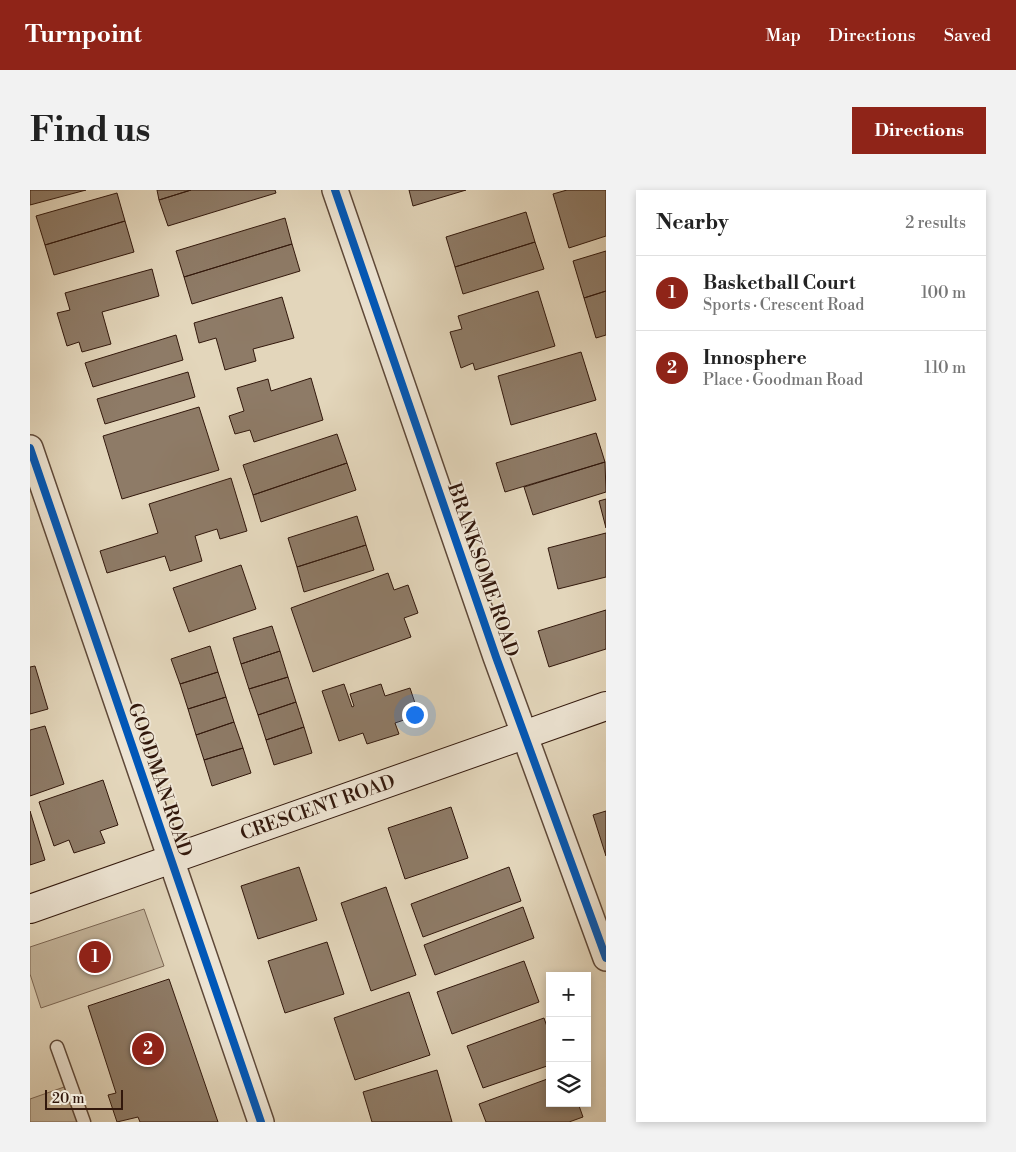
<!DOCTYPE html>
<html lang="en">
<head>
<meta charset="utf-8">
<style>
	body { margin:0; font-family:"Libre Bodoni",serif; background:#f2f2f2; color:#222 }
	.controls { position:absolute; right:15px; bottom:15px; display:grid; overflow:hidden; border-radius:0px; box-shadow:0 2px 8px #0003 }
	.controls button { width:45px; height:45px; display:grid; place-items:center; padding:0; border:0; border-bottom:1px solid #e0e0e0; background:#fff; color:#222; font:25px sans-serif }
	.scale { position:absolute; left:15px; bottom:12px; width:78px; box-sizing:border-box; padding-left:5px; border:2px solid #32180c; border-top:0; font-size:14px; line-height:18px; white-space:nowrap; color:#32180c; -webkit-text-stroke:4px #ede4d3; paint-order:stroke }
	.you { position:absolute; left:384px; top:524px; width:18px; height:18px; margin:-12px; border:4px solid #fff; border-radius:50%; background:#1a73e8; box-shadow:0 0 0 8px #1a73e833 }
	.badge { display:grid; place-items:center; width:32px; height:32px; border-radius:50%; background:#8f2418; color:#fff; font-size:16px; font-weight:700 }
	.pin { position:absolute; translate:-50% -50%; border:2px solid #fff; box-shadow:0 1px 5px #0006 }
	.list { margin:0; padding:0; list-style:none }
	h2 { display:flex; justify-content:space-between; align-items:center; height:65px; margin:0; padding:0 20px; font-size:21px }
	h2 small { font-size:16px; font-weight:400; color:#767676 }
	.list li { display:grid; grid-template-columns:32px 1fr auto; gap:15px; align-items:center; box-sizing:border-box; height:75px; padding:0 20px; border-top:1px solid #e0e0e0 }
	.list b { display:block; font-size:19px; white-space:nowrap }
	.list p { margin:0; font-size:16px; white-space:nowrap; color:#767676 }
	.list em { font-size:16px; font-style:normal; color:#767676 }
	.icon { flex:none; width:28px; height:28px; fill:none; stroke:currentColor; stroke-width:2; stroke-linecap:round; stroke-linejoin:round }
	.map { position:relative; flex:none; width:576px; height:932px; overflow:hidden; border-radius:0px }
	header { display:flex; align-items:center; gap:30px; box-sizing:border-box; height:70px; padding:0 25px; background:#8f2418; color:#fff }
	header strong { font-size:24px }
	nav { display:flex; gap:28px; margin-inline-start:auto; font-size:18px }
	.intro { display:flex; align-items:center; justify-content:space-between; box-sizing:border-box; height:120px; padding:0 30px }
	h1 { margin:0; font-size:35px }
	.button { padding:12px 22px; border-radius:0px; background:#8f2418; color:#fff; font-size:18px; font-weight:700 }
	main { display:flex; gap:30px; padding:0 30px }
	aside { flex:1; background:#fff; border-radius:0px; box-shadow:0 2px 8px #0003 }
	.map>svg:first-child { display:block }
	.green { fill:#c5b69d; stroke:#7c6754 }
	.building { fill:#8e7b67; stroke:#32180c }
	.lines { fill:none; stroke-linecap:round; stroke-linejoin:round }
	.lane-casing { stroke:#5e4838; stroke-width:15 }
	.street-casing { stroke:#5e4838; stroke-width:28 }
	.secondary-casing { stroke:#32180c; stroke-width:30 }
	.lane { stroke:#ede4d3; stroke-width:12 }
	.street { stroke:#ede4d3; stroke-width:25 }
	.secondary { stroke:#ede4d3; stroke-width:28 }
	.cycleway-casing { stroke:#ede4d3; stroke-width:11 }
	.cycleway { stroke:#0057b8; stroke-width:8 }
	.labels { text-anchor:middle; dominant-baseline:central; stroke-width:4; stroke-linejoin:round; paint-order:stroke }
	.street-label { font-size:19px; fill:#32180c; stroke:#ede4d3 }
</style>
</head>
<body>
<header>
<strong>Turnpoint</strong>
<nav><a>Map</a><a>Directions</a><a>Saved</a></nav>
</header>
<div class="intro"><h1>Find us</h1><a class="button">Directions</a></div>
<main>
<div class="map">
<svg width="576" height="932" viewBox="0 0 576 932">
	<rect width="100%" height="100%" fill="#e3d6bb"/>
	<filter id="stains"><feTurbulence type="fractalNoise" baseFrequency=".004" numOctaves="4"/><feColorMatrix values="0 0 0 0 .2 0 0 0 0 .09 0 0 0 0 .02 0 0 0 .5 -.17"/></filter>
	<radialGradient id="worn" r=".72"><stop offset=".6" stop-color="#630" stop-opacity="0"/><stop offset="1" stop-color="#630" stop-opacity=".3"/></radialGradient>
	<!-- green -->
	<path class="green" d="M114,719L134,776L11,818L0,784V757Z
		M37,896L50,932H0V909Z"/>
	<!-- building -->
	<path class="building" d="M0,0H56L0,15Z
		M127,0H161L129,10Z
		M161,0H245L246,3L138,36L129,10Z
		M379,0H436L383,16Z
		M537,0H576V46L539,58L523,4Z
		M87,3L95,31L15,55L6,26Z
		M496,22L505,52L425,77L416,47Z
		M255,28L262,54L154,87L146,61Z
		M95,31L104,62L24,85L15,55Z
		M505,52L514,79L433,104L425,77Z
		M262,54L270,81L162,114L154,87Z
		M576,61V101L554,108L543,71Z
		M122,79L129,106L72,122L81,154L52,162L49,152L37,156L27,123L40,120L35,103Z
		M508,101L525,156L445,180L443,173L431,178L420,142L432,139L428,126Z
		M576,101V145L566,148L554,108Z
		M252,107L264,148L223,159L226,171L195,180L186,148L169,153L164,133Z
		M146,145L153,170L63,197L55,173Z
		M551,162L566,210L481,235L468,186Z
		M158,182L165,207L75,234L67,209Z
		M281,188L293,230L224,252L220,240L205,244L199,226L214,221L207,198L238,189L241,201Z
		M169,217L189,280L92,309L73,246Z
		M566,243L575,272L475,302L466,273Z
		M307,244L317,273L223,305L213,275Z
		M575,272L576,302L503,325L494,297Z
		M317,273L326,300L231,332L223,305Z
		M201,288L217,341L190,349L187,339L165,346L172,371L140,381L135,366L77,383L70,361L128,343L119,314Z
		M576,309V338L569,311Z
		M327,326L336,355L267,377L258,348Z
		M576,343V387L528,399L518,358Z
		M336,355L344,380L274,402L267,377Z
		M211,375L226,419L159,442L143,398Z
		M358,383L364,400L378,395L388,423L374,428L381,447L283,482L261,418Z
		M576,420V459L519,477L508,441Z
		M242,436L250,461L211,474L203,448Z
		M180,456L188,482L150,494L141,469Z
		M250,461L258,487L219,499L211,474Z
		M5,476L18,519L0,524V477Z
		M188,482L196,507L158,519L150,494Z
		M258,487L266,512L228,525L219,499Z
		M314,494L322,517L324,516L320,504L351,494L355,506L380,498L389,525L365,533L369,544L337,554L333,543L309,551L292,501Z
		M196,507L204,532L166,545L158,519Z
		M266,512L274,537L236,550L228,525Z
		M204,532L213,558L174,570L166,545Z
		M15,536L34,594L0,606V540Z
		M274,537L282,563L244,575L236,550Z
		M213,558L221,583L182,596L174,570Z
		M73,590L88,635L70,641L75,653L44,663L39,650L24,656L9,612Z
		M421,617L438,668L375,689L358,638Z
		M0,621L15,670L0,675Z
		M576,621V666L563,625Z
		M269,677L287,730L228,749L211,696Z
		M479,677L491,711L393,747L381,714Z
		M356,697L386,785L341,801L311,713Z
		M493,717L504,748L405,785L394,755Z
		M297,752L314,804L255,823L238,771Z
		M494,771L509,812L422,844L407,802Z
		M139,789L188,932H110L108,927L87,932L78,905L86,903L58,816Z
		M379,802L400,865L325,890L304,828Z
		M514,828L520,845V875L453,898L437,856Z
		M407,880L422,932H342L333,902Z
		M520,888V913H548L553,927L539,932H456L449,914Z"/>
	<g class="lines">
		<defs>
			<path id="lane" d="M27,857L54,932"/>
			<path id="street" d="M305,0L466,467L576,768
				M0,258L231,932"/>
			<g id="secondary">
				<path id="s1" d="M0,719L576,516"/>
			</g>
		</defs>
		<!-- lane casing -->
		<use href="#lane" class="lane-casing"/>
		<!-- street casing -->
		<use href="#street" class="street-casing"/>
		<!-- secondary casing -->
		<use href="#secondary" class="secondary-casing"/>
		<!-- lane -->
		<use href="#lane" class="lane"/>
		<!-- street -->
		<use href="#street" class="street"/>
		<!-- secondary -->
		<use href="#secondary" class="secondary"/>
		<defs>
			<path id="cycleway" d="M305,0L466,467L576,768
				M0,258L231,932"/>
		</defs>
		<!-- cycleway casing -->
		<use href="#cycleway" class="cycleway-casing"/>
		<!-- cycleway -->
		<use href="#cycleway" class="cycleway"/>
	</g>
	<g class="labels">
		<!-- street labels -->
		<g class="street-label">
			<text transform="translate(453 380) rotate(71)">BRANKSOME ROAD</text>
			<text transform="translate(130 590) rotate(71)">GOODMAN ROAD</text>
			<text stroke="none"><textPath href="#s1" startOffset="305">CRESCENT ROAD</textPath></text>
		</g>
	</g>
	<rect width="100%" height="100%" filter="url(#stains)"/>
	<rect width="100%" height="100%" fill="url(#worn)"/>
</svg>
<div class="controls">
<button>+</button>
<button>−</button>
<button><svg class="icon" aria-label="layers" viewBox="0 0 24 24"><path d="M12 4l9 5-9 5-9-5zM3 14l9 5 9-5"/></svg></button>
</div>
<div class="scale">20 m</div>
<div class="you"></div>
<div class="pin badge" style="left:65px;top:767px">1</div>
<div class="pin badge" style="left:118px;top:859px">2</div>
</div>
<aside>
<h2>Nearby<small>2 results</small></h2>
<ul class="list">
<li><span class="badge">1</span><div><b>Basketball Court</b><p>Sports · Crescent Road</p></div><em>100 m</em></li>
<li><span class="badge">2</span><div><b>Innosphere</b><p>Place · Goodman Road</p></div><em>110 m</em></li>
</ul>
</aside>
</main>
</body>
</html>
